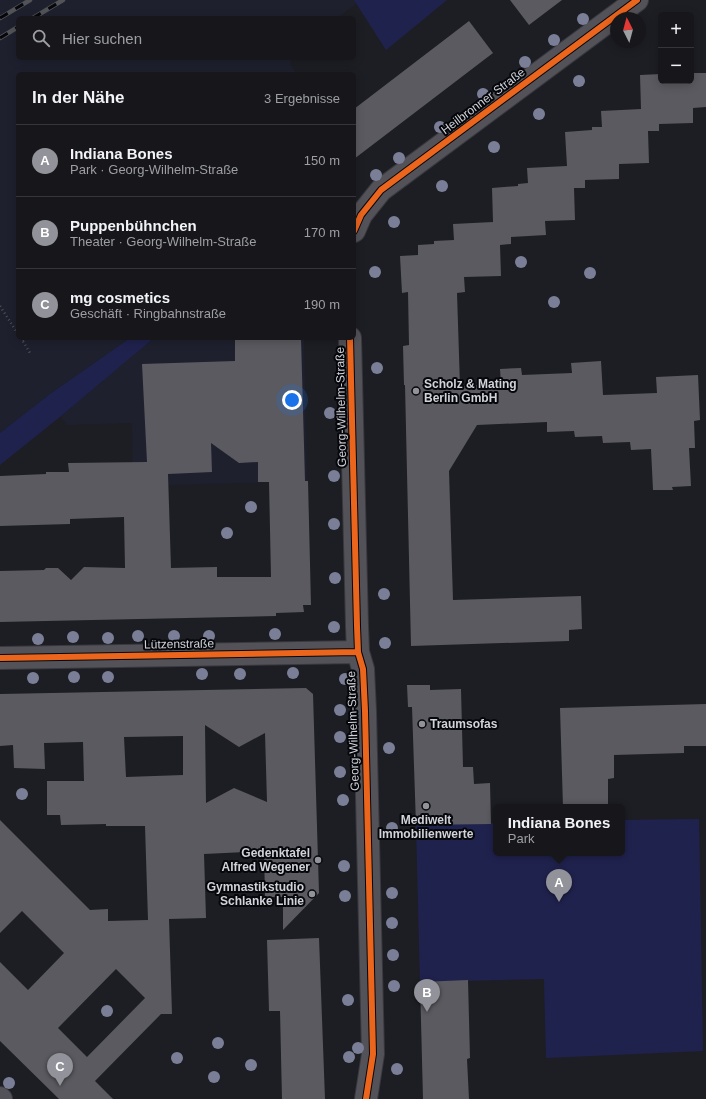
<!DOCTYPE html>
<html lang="de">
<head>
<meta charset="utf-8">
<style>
	body { margin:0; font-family:Arial,sans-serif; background:#232328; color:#f1f3f6 }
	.controls { position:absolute; right:12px; top:12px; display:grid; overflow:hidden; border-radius:6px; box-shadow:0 2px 10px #0003 }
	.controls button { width:36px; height:36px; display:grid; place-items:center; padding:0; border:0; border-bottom:1px solid #35353a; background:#16161b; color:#f1f3f6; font:20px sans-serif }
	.compass { position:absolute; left:610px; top:12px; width:36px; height:36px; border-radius:50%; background:#16161b; box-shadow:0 2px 10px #0003; rotate:354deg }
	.you { position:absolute; left:292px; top:400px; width:14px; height:14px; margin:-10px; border:3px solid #fff; border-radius:50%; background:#1a73e8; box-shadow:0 0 0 6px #1a73e833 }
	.badge { display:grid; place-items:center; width:26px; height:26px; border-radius:50%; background:#92939a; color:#fff; font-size:13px; font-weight:700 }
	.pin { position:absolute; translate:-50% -33px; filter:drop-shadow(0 1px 2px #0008) }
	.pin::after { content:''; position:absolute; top:21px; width:14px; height:12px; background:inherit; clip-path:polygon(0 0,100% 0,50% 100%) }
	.popup { position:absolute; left:493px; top:804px; width:132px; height:52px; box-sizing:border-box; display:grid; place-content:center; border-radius:6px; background:#16161b; filter:drop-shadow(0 1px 3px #0005); font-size:13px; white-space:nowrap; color:#9e9fa3 }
	.popup b { font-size:15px; color:#f1f3f6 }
	.popup::after { content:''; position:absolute; left:50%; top:100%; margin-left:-8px; border:8px solid transparent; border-top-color:#16161b }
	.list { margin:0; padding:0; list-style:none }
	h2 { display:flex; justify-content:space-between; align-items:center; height:52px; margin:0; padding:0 16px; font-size:17px }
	h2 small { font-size:13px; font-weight:400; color:#9e9fa3 }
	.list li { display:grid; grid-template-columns:26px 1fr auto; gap:12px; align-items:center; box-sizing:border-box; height:72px; padding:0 16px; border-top:1px solid #35353a }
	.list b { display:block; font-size:15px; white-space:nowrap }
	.list p { margin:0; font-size:13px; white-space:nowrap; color:#9e9fa3 }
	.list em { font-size:13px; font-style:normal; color:#9e9fa3 }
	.icon { flex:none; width:22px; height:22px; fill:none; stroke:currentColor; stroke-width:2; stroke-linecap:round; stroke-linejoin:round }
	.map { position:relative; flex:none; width:706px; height:1099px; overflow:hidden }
	.search { position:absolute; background:#16161b; box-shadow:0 2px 10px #0003; left:16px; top:16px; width:340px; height:44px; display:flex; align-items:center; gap:10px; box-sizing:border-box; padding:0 14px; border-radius:6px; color:#9e9fa3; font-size:15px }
	.panel { position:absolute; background:#16161b; box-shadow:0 2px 10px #0003; left:16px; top:72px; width:340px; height:268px; border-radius:6px }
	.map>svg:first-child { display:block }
	.built { fill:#1e202e }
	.green { fill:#20224e }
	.building { fill:#5a5a60; fill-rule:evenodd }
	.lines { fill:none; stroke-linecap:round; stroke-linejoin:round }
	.minor-casing { stroke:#38383e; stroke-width:24 }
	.path { stroke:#505155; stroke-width:2.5; stroke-dasharray:1 3; stroke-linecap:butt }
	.minor { stroke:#525258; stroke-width:22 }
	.rail-casing { stroke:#525357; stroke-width:4.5 }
	.rail { stroke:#06070b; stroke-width:3; stroke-dasharray:9; stroke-linecap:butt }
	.cycleway-casing { stroke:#06070b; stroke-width:8 }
	.cycleway { stroke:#eb651d; stroke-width:6 }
	.tree { fill:#7a7f97 }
	.poi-dot { fill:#92939a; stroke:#06070b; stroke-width:1.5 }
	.labels { text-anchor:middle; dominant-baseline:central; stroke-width:4; stroke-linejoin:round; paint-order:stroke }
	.street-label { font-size:12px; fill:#d1d2da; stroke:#06070b }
	.poi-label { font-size:12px; font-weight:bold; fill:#d1d2da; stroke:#06070b; text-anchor:start }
</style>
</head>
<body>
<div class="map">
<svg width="706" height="1099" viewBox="0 0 706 1099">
	<rect width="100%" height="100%" fill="#1d1e24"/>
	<!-- built -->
	<path class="built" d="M0,0H354L356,4L337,18H18V58H289L291,62L290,64L297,74H18V338H130L50,394L0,433Z
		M154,338H304L307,481L133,486L132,423L67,425L61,416Z"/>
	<!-- green -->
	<path class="green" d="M354,0H447L386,50Z
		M130,338H154L61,416L0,465V433L50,394Z
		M699,819L703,1051L546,1058L544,979L420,982L416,825L496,823V853H622V820Z"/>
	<!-- building -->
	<path class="building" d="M510,0H562L529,25Z
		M469,21L493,53L354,159V109Z
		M691,73H706V107L693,108V123L659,124V131H648L649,163L619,164V179L585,180V188H574L575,220L545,221L546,235L511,237V244L500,245L501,276L464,277L465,292L457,293L460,386L501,384L500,369L521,368L522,375L572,373L571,363L601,361L603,395L657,393L656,377L698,375L700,420L694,421L695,448H689L691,486L672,487L673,490H653L651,449L631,450L630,442L603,443L602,436L575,437L574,431L547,432V422L477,425L449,471L453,600L581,596L582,629L569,630V641L411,646L405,385H404L403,346L409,345L408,292L402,293L400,256L418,255V245L434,244V241L454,240L453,224L493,222L492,188L518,186V184L528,183L527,168L567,166L565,132L592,130V127H602L601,111L641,109L640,75L661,74V81H691Z
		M235,338H301L305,481H308L311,605H303L304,612L276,613V616L0,622V571L44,570L46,568H58L71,580L84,567L125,568L124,517L70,519V524L0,526V476L46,474V472H69L68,463L147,462L142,364L235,361ZM211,443L239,463L258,462V482H269L271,577H217V567L171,568L168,474L212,472Z
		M407,685H430V690L461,689L463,767H473L474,784L490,783L491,824L416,825L412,707H408Z
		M306,688L313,694L319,893L283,930V897H265L264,851L204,854L206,918L169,919L172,1014H161L95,1081L113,1099H59L0,1041V962L28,990L64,953L22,911L0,933V820L90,910L108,909V921L148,920L145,826H106V824L61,825L60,815H47V781H84L83,742L44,743L45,769L14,768L13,745L0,746V694ZM205,725L239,747L265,733L267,802L234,788L206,803ZM183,736V775L126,777L124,737ZM116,969L145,998L87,1057L58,1028Z
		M706,704V746H684V753L614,755V778L608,779V807H563L560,708Z
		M319,938L325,1099H282L280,1011H269L267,940Z
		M468,980L470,1058L467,1059L469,1099H423L420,982Z"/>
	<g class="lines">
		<defs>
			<path id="minor" d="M354,231L361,215L381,190L637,0
				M350,338L357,626L358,652L363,669L365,711L373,1054L366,1099
				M0,658L358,652
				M0,1098L1,1099"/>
		</defs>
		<!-- minor casing -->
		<use href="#minor" class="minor-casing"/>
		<!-- path -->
		<path class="path" d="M0,306L18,334
			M21,338L30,353
			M23,341L27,338"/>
		<!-- minor -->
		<use href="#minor" class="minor"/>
		<defs>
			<path id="rail" d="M0,18L30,0
				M33,18L63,0
				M0,38L18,27"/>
		</defs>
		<!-- rail casing -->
		<use href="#rail" class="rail-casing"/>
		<!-- rail -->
		<use href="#rail" class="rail"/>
		<defs>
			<path id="cycleway" d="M354,231L361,215L381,190L637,0
				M350,338L357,626L358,652L363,669L365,711L373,1054L366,1099
				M0,658L358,652"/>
		</defs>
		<!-- cycleway casing -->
		<use href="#cycleway" class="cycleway-casing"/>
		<!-- cycleway -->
		<use href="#cycleway" class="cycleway"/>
	</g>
	<!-- trees -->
	<g class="tree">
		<circle cx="583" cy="19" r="6"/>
		<circle cx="554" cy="40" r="6"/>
		<circle cx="525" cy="62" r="6"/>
		<circle cx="579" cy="81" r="6"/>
		<circle cx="483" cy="94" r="6"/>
		<circle cx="539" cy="114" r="6"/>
		<circle cx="440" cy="127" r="6"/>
		<circle cx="494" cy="147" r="6"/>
		<circle cx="399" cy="158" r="6"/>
		<circle cx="376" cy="175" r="6"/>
		<circle cx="442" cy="186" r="6"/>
		<circle cx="394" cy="222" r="6"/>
		<circle cx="521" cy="262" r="6"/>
		<circle cx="375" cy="272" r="6"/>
		<circle cx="590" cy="273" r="6"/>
		<circle cx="554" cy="302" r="6"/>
		<circle cx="377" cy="368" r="6"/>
		<circle cx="330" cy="413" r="6"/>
		<circle cx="334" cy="476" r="6"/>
		<circle cx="251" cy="507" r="6"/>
		<circle cx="334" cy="524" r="6"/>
		<circle cx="227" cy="533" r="6"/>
		<circle cx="335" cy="578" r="6"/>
		<circle cx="384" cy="594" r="6"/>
		<circle cx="334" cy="627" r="6"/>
		<circle cx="275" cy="634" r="6"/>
		<circle cx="138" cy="636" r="6"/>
		<circle cx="174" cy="636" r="6"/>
		<circle cx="209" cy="636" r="6"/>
		<circle cx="73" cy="637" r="6"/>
		<circle cx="108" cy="638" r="6"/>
		<circle cx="38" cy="639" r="6"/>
		<circle cx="385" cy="643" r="6"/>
		<circle cx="293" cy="673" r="6"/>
		<circle cx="202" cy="674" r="6"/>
		<circle cx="240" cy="674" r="6"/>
		<circle cx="74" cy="677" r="6"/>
		<circle cx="108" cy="677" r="6"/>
		<circle cx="33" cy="678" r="6"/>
		<circle cx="345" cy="679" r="6"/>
		<circle cx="340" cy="710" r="6"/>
		<circle cx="340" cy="737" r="6"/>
		<circle cx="389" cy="748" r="6"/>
		<circle cx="340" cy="772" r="6"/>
		<circle cx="22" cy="794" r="6"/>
		<circle cx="343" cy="800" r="6"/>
		<circle cx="392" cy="828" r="6"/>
		<circle cx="344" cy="866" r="6"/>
		<circle cx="392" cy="893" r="6"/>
		<circle cx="345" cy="896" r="6"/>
		<circle cx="392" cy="923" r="6"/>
		<circle cx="393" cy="955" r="6"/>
		<circle cx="394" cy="986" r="6"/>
		<circle cx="348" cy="1000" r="6"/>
		<circle cx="107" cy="1011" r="6"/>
		<circle cx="218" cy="1043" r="6"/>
		<circle cx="358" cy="1048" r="6"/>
		<circle cx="349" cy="1057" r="6"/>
		<circle cx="177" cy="1058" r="6"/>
		<circle cx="251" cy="1065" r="6"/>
		<circle cx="397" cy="1069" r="6"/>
		<circle cx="214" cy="1077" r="6"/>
		<circle cx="9" cy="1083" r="6"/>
	</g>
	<!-- markers -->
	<g class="poi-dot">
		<circle cx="416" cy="391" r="4"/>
		<circle cx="422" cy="724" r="4"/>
		<circle cx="426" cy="806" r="4"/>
		<circle cx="318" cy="860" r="4"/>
		<circle cx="312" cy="894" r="4"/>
	</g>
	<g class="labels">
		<!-- street labels -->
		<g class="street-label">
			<text transform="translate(483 101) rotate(-37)">Heilbronner Straße</text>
			<text transform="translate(341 407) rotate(-91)">Georg-Wilhelm-Straße</text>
			<text transform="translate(179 644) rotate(-1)">Lützenstraße</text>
			<text transform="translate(353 731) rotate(-92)">Georg-Wilhelm-Straße</text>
		</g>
		<!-- poi labels -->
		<g class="poi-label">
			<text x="424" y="384">Scholz &amp; Mating<tspan x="424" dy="14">Berlin GmbH</tspan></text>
			<text x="430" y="724">Traumsofas</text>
			<text x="426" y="820" text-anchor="middle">Mediwelt<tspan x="426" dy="14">Immobilienwerte</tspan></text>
			<text x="310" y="853" text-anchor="end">Gedenktafel<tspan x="310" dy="14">Alfred Wegener</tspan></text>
			<text x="304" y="887" text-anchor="end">Gymnastikstudio<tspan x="304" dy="14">Schlanke Linie</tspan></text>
		</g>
	</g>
</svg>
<div class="controls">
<button>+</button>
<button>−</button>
</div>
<svg class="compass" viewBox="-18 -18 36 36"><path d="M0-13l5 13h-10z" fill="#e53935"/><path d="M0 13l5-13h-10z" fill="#9e9fa3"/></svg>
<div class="you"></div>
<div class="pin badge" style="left:559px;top:902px">A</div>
<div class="popup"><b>Indiana Bones</b>Park</div>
<div class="pin badge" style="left:427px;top:1012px">B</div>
<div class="pin badge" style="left:60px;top:1086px">C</div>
<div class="search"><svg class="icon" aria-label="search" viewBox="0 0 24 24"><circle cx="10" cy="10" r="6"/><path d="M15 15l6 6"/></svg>Hier suchen</div>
<section class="panel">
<h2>In der Nähe<small>3 Ergebnisse</small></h2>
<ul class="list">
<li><span class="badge">A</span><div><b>Indiana Bones</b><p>Park · Georg-Wilhelm-Straße</p></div><em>150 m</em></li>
<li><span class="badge">B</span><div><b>Puppenbühnchen</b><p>Theater · Georg-Wilhelm-Straße</p></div><em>170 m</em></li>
<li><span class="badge">C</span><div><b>mg cosmetics</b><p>Geschäft · Ringbahnstraße</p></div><em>190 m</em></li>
</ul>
</section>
</div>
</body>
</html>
